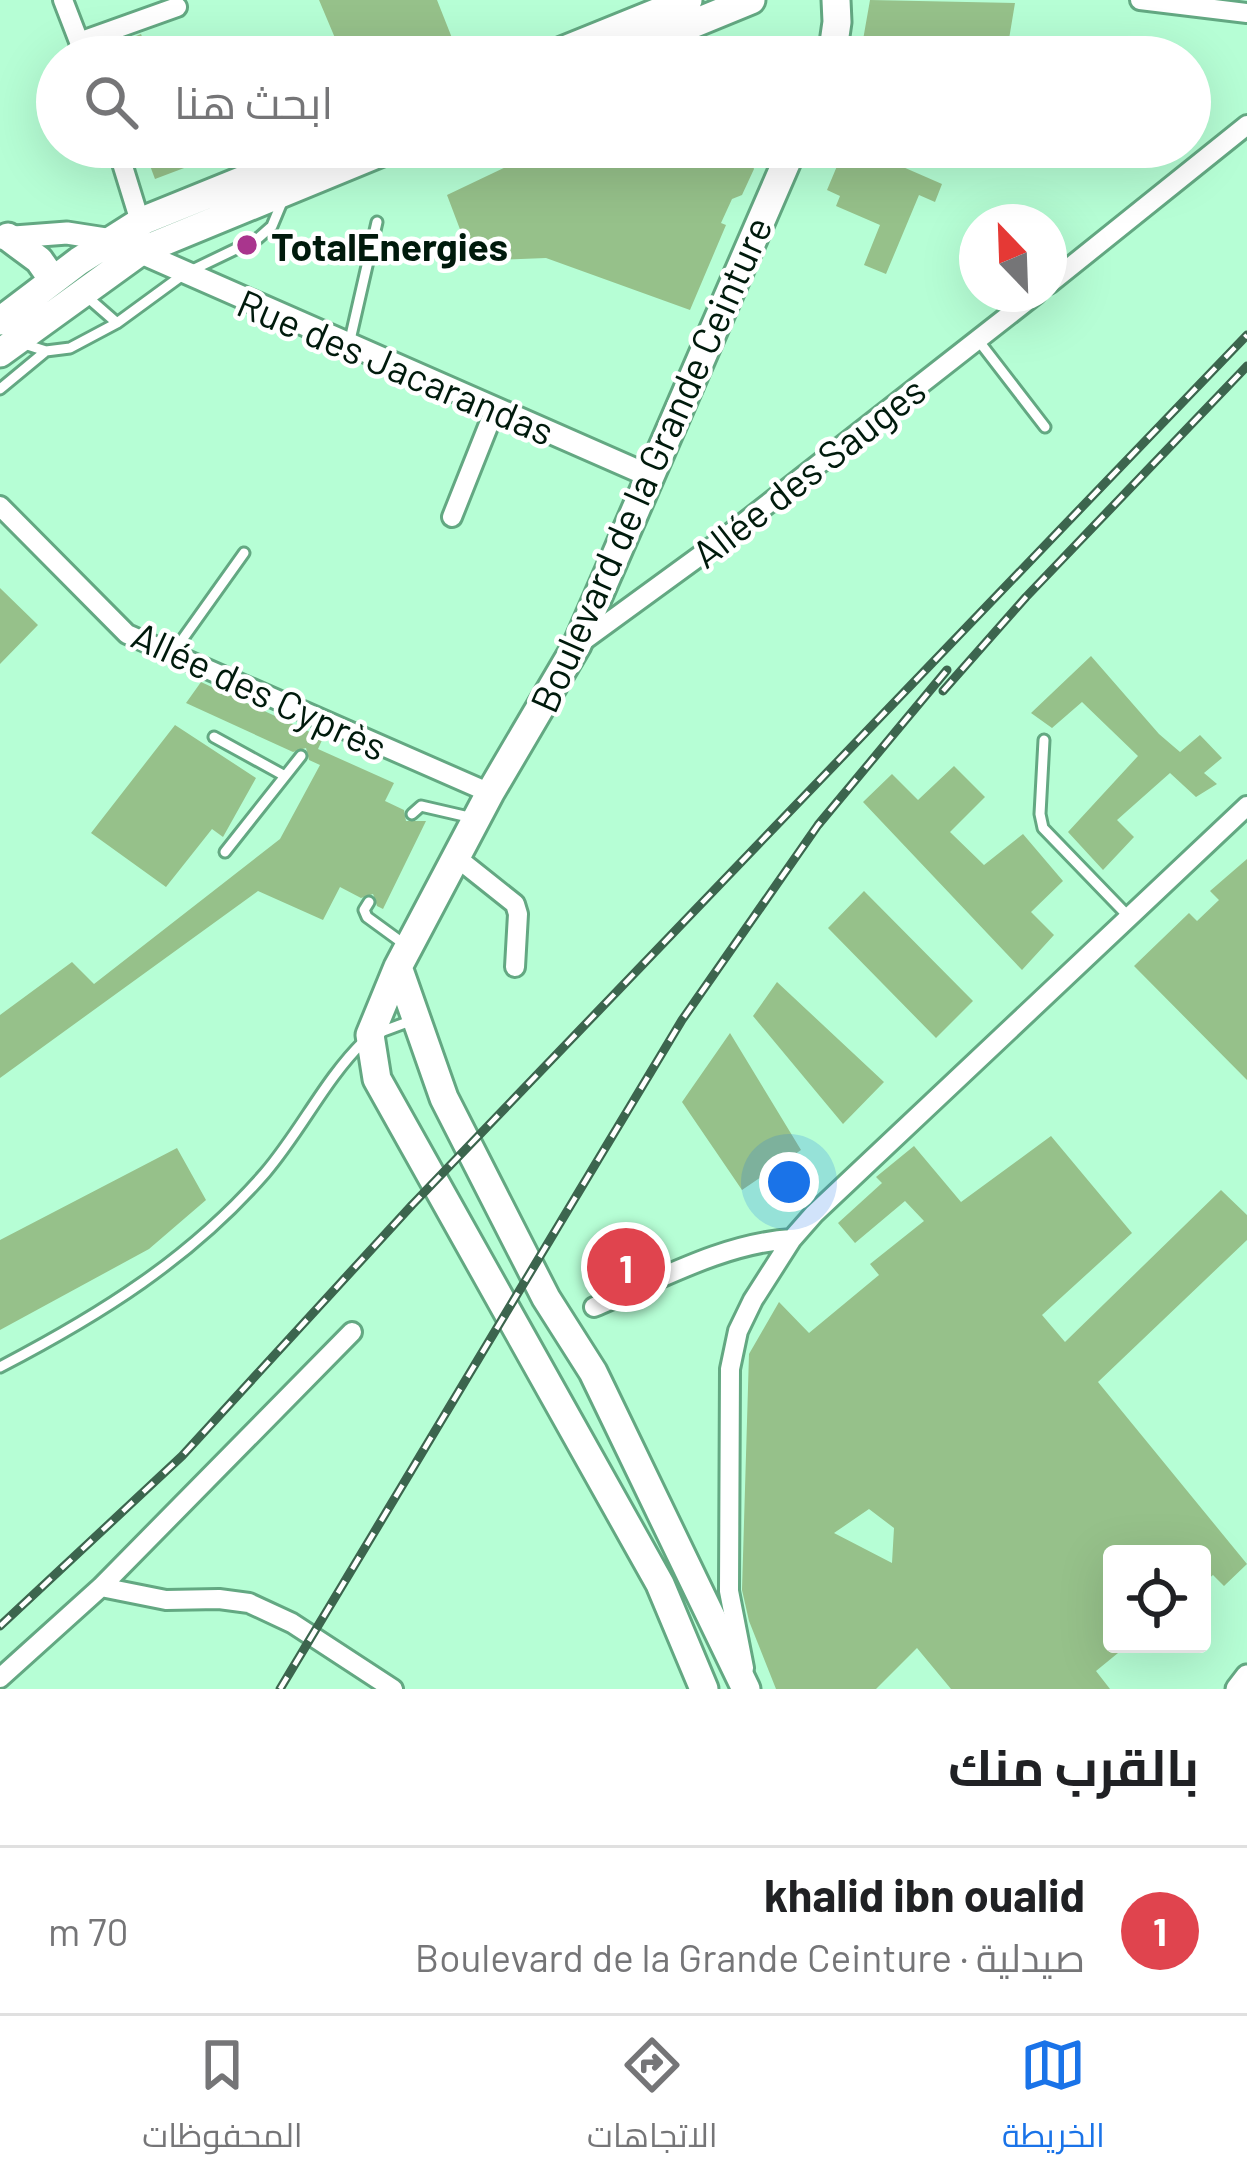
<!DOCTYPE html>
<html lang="ar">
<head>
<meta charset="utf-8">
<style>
	body { margin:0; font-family:Barlow,Cairo,sans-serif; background:#f6f6f6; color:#202124; direction:rtl }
	.controls { position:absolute; right:36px; bottom:36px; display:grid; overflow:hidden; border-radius:12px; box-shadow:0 12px 48px #0002 }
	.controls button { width:108px; height:108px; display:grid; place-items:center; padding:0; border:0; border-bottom:3px solid #e0e0e0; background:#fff; color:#202124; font:60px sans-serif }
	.compass { position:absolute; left:959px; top:204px; width:108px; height:108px; border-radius:50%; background:#fff; box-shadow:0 12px 48px #0002; rotate:337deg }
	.you { position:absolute; left:789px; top:1182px; width:42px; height:42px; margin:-30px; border:9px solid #fff; border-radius:50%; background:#1a73e8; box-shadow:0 0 0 18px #1a73e833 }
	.badge { display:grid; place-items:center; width:78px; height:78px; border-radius:50%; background:#1a73e8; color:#fff; font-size:39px; font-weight:700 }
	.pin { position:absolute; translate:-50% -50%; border:6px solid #fff; box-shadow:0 3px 12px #0006 }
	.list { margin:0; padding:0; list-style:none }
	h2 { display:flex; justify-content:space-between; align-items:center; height:156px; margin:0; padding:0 48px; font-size:51px }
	h2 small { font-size:39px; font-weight:400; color:#757577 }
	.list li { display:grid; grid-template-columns:78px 1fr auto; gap:36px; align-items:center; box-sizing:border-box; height:168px; padding:0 48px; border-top:3px solid #e0e0e0 }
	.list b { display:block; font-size:45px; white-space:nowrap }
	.list p { margin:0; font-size:39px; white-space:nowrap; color:#757577 }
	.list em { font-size:39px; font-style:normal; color:#757577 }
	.icon { flex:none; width:66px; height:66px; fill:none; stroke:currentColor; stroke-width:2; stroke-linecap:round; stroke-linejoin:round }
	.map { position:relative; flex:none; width:1247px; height:1689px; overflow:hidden; direction:ltr }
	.search { position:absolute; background:#fff; box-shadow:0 12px 48px #0002; left:36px; right:36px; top:36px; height:132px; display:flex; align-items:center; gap:30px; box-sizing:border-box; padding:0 42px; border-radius:66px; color:#757577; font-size:45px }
	.sheet { height:324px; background:#fff }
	nav { display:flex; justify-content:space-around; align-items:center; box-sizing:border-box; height:168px; border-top:3px solid #e0e0e0; background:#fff; font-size:33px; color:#757577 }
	nav a { display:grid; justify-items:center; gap:6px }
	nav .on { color:#1a73e8 }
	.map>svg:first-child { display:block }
	.building { fill:#96c18a; fill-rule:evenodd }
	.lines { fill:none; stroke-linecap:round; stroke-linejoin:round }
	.service-casing { stroke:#63a882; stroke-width:15 }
	.minor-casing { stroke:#63a882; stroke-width:24 }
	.tertiary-casing { stroke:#63a882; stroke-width:27 }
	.primary-casing { stroke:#63a882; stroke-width:33 }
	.service { stroke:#fff; stroke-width:9 }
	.minor { stroke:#fff; stroke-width:18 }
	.tertiary { stroke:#fff; stroke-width:21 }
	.primary { stroke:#fff; stroke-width:27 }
	.rail-casing { stroke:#3c654e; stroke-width:9 }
	.rail { stroke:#fff; stroke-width:4.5; stroke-dasharray:14; stroke-linecap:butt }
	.poi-dot { fill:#a9358d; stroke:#fff; stroke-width:4.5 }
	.labels { text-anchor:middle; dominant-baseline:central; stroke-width:9; stroke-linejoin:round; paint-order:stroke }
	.poi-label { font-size:39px; font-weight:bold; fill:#001a0c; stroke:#fff; text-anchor:start }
	.street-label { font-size:39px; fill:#001a0c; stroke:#fff }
</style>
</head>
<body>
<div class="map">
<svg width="1247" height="1689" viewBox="0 0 1247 1689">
	<rect width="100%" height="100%" fill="#b6fed5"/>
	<!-- building -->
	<path class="building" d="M319,0H437L452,38L406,57H343Z
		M870,0L1015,3L1006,57H860Z
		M141,34L150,57H98L97,51Z
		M143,147H237V148L155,179Z
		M548,147H720L751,161L754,169L742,195L732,199L721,223L726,225L690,310L546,258L472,261L447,195Z
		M845,147H911L903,167L942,184L935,202L919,195L886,274L864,265L880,225L836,206L840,196L827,190Z
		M0,588L38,625L0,664Z
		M1091,656L1159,734L1180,752L1200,735L1222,758L1204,773L1217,784L1196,797L1170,773L1117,820L1134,837L1103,870L1068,832L1138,756L1082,702L1052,728L1031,713Z
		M201,682L323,738L318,749L394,783L385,801L404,810L406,821H426L383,909L377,906L373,894L361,898L340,887L323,920L258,891L0,1078V1015L72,962L94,984L280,839L320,765L309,760L306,748L293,752L186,703Z
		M175,725L256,778L223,837L212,829L166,887L91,833Z
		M954,766L985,797L950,832L984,865L1023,834L1063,881L1031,912L1054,935L1022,970L863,802L892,774L918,800Z
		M1247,859V1080L1134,966L1189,913L1197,921L1219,900L1210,891Z
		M864,891L973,1001L936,1038L828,928Z
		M777,982L884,1082L843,1124L753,1016Z
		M730,1033L801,1150L742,1190L682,1102Z
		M1051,1136L1132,1233L1042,1315L1065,1342L1221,1190L1247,1215V1240L1098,1382L1247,1564L1224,1586L1213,1575L1202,1584V1554H1112V1644H1129L1096,1671L1110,1689H951L917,1648L876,1689H776L749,1621L742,1590L749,1354L779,1302L809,1333L879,1275L870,1264L924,1221L905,1201L855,1243L838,1223L882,1183L876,1177L914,1146L961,1202ZM869,1509L894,1528L892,1563L834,1533Z
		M177,1148L206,1200L149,1249L0,1330V1240Z"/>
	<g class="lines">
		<defs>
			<path id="service" d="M255,241L272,226L282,202
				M85,295L117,323
				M350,340L377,222
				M978,340L1045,427
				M21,343L46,351L70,348L117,323L184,274L238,248
				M0,389L46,351
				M172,654L244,553
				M214,737L285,776
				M1044,740L1040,814L1043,828L1130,918
				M412,814L421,806L473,818
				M225,852L301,756
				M369,902L364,910L367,917L404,944
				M378,1033L413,1020
				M0,1367C100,1315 190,1259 265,1173C301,1131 325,1079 364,1041"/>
			<path id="minor" d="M63,0L85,57
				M1140,0L1247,13
				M79,42L177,7
				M117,147L142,228
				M1049,284L1247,125
				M0,506L127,634L490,793
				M452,517L495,409
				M583,641L723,539L1036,294
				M456,857L515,904L518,914L515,967
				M594,1307C657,1281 723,1243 792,1239
				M101,1587L166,1600L219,1599L249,1603L292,1623L393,1689
				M744,1668L729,1591L730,1369L738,1331L753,1300L792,1239L814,1214L1247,806
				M0,1678L101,1587L352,1332"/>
			<path id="tertiary" d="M1,238L67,233L112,240L652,477
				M1237,1689L1247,1676"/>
			<path id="primary" d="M547,57L688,0
				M612,57L751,0
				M832,57L837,22L836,0
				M8,237L39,260L53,280
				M0,321L79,261L142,221L325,147
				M0,353L141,251L394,147
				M398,967L444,1098L546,1298L593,1372L746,1689
				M704,1689L660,1584L377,1079L370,1035L398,967L490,793L577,645L793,147"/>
		</defs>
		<!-- service casing -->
		<use href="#service" class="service-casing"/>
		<!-- minor casing -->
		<use href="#minor" class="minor-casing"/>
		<!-- tertiary casing -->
		<use href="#tertiary" class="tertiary-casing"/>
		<!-- primary casing -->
		<use href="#primary" class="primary-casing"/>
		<!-- service -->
		<use href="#service" class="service"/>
		<!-- minor -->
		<use href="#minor" class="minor"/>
		<!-- tertiary -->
		<use href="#tertiary" class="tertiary"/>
		<!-- primary -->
		<use href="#primary" class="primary"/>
		<defs>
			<path id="rail" d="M943,691L1026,597L1247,366
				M0,1626L182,1456L412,1205L1247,335
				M280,1689L682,1020L818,825L947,670"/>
		</defs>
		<!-- rail casing -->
		<use href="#rail" class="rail-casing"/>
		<!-- rail -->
		<use href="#rail" class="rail"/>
	</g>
	<!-- markers -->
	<circle class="poi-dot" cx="247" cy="245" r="12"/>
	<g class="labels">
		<!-- poi labels -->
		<g class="poi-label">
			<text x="271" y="245">TotalEnergies</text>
		</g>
		<!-- street labels -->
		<g class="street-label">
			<text transform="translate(396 366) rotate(23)">Rue des Jacarandas</text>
			<text transform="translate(650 464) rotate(-66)">Boulevard de la Grande Ceinture</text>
			<text transform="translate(808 471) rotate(-38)">Allée des Sauges</text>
			<text transform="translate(260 690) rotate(25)">Allée des Cyprès</text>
		</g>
	</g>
</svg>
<div class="controls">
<button><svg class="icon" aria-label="locate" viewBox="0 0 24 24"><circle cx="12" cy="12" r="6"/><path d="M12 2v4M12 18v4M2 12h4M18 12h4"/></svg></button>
</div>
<svg class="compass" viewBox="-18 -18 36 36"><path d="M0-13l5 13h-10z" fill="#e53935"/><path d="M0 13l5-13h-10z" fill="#757577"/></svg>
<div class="you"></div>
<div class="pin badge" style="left:626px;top:1267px;background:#e0444e">1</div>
<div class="search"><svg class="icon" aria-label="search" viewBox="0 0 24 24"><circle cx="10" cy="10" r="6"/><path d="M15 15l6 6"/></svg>ابحث هنا</div>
</div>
<section class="sheet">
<h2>بالقرب منك<small></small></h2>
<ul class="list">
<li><span class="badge" style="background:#e0444e">1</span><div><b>khalid ibn oualid</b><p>صيدلية · Boulevard de la Grande Ceinture</p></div><em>70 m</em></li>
</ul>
</section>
<nav>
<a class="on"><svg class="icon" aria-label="map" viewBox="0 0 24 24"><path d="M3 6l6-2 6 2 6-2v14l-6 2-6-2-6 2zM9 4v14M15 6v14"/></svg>الخريطة</a>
<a><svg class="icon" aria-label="directions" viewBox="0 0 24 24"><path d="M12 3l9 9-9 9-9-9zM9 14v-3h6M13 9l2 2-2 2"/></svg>الاتجاهات</a>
<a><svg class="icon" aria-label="saved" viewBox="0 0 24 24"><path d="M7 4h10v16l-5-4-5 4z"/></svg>المحفوظات</a>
</nav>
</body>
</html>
